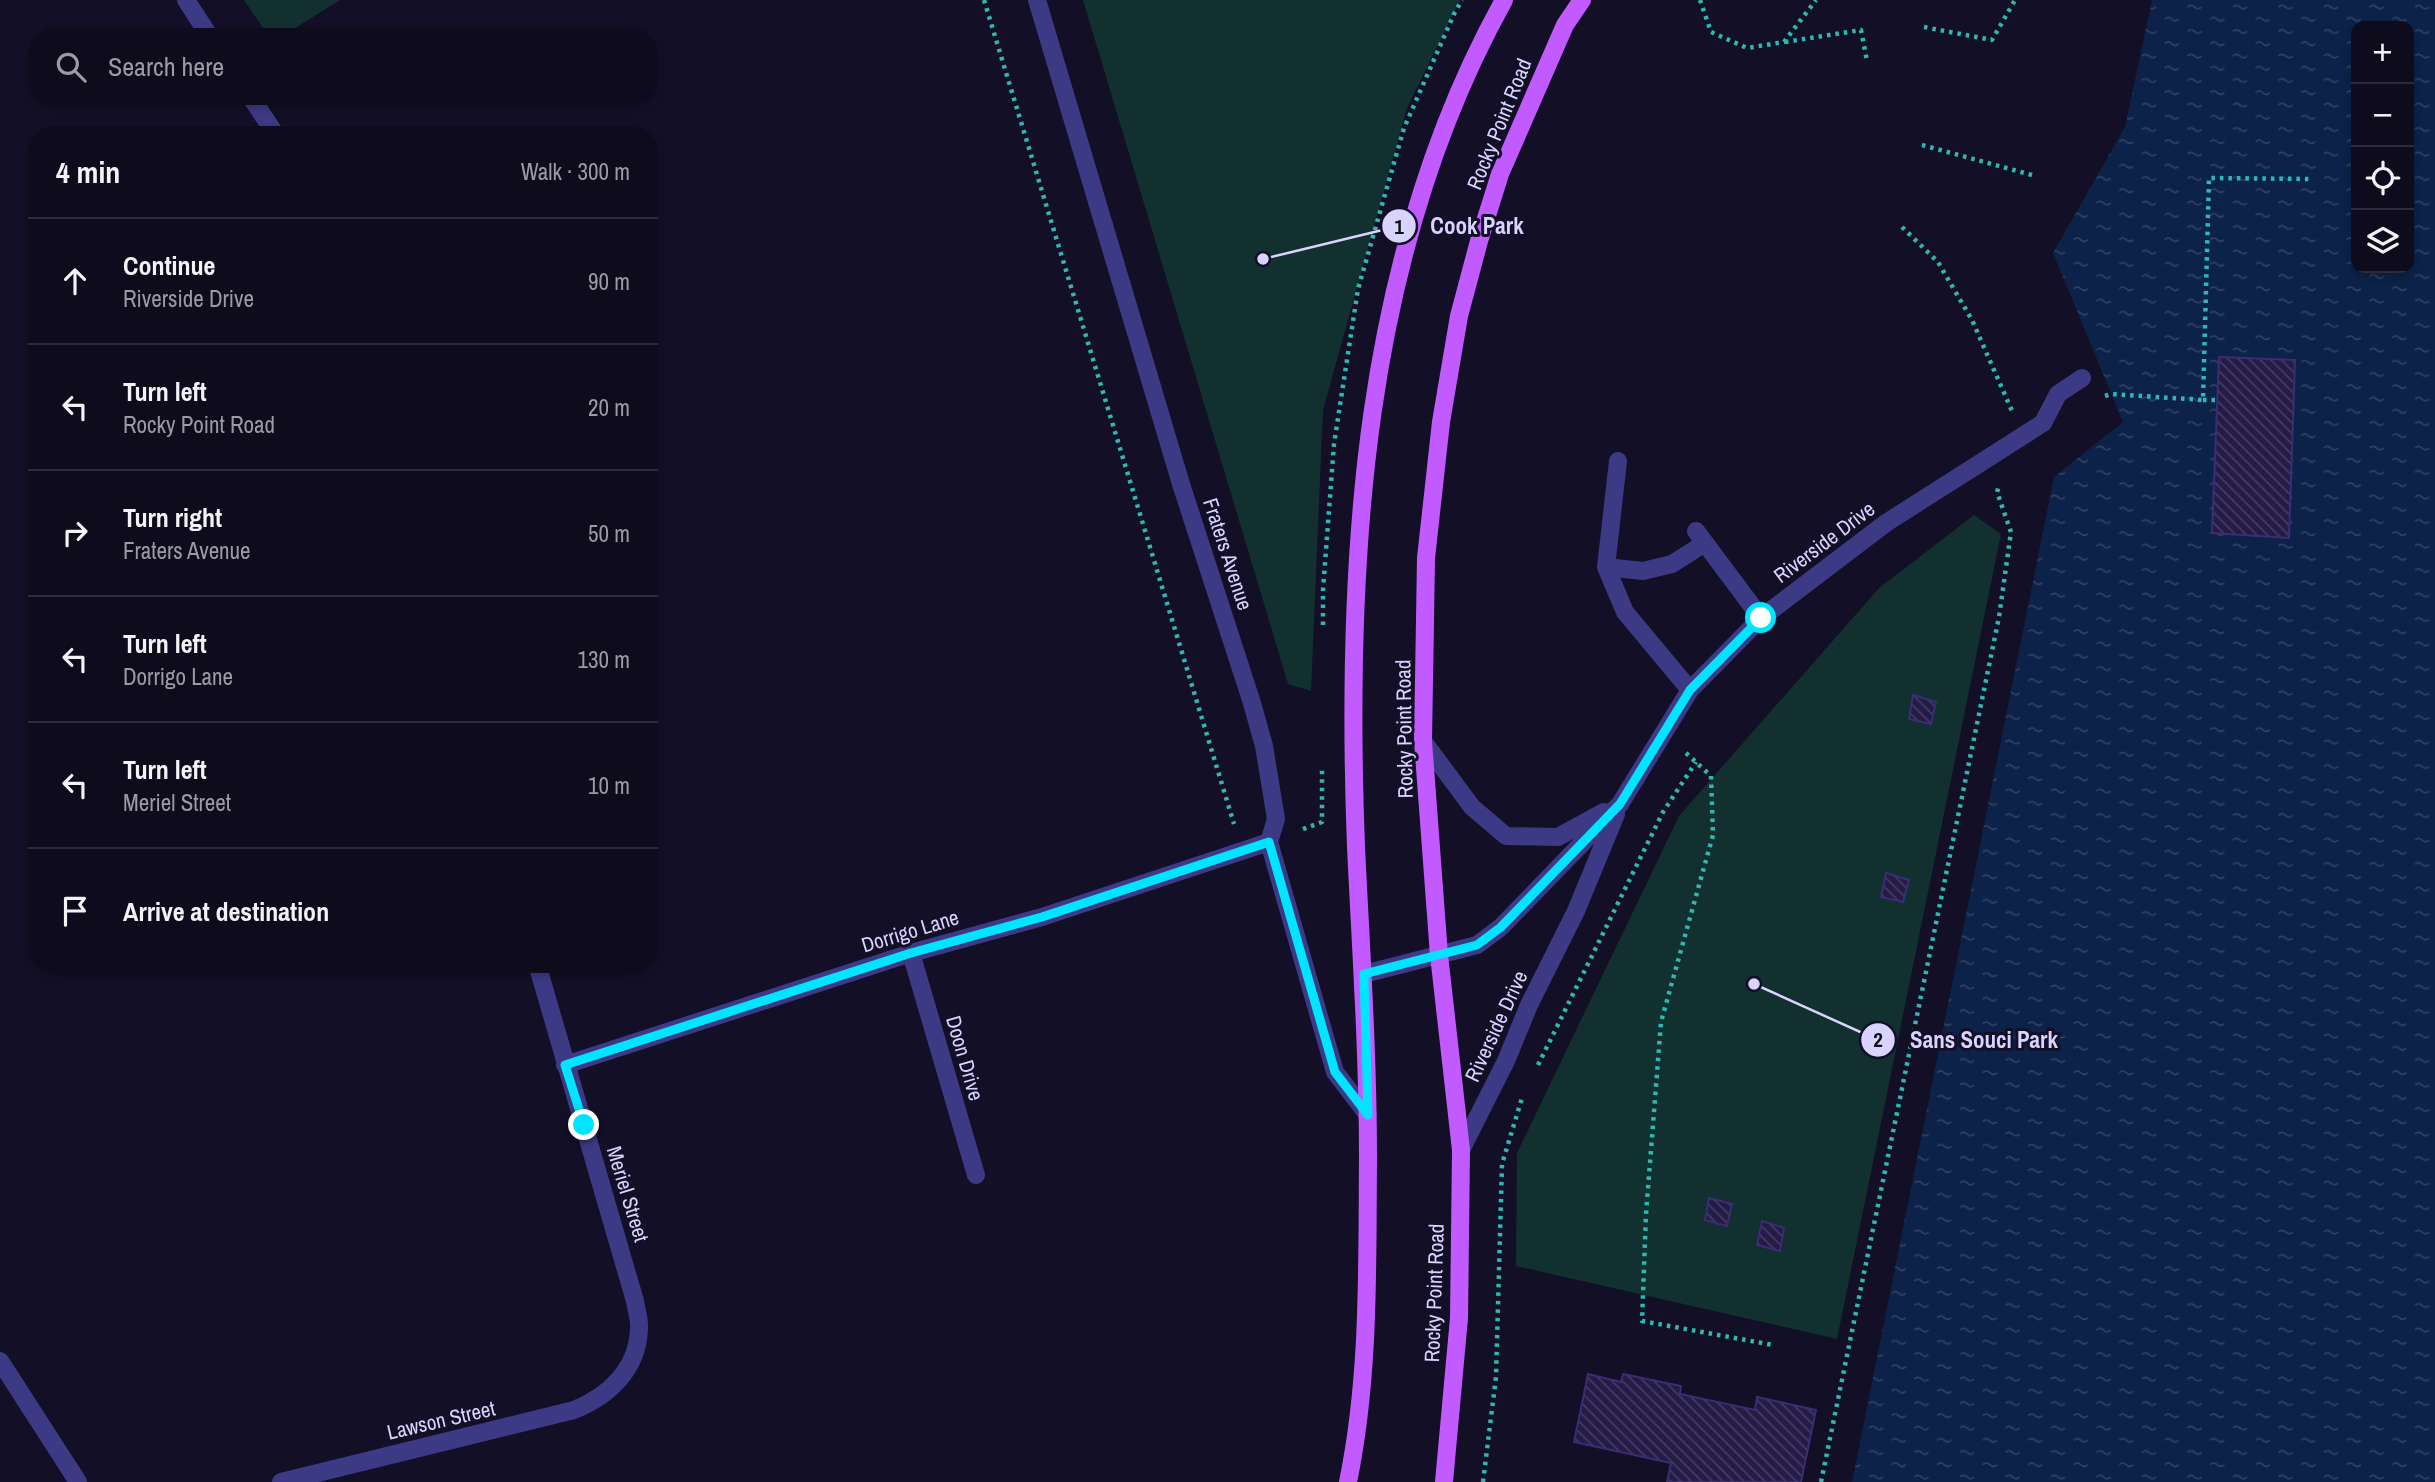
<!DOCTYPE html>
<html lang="en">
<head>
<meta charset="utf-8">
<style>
	body { margin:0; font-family:"Archivo Narrow",sans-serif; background:#1c1929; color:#f1f3f6 }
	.controls { position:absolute; right:21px; top:21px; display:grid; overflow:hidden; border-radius:14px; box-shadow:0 4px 10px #0003 }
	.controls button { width:63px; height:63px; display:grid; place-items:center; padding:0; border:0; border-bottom:2px solid #2e2b3b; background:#0e0b1c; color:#f1f3f6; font:35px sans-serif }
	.stop { position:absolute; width:21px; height:21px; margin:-16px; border:5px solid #00e5ff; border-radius:50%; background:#fff }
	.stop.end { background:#00e5ff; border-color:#fff; box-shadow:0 2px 7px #0008 }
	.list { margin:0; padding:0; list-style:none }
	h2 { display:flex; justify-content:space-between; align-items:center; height:91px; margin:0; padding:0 28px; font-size:30px }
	h2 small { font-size:23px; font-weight:400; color:#9b9ba3 }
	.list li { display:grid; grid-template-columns:46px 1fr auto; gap:21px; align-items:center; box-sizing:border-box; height:126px; padding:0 28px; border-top:2px solid #2e2b3b }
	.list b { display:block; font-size:26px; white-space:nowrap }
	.list p { margin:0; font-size:23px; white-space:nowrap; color:#9b9ba3 }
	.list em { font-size:23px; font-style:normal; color:#9b9ba3 }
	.icon { flex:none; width:38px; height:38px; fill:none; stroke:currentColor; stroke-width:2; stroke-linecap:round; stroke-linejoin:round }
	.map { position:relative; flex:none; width:2435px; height:1482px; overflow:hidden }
	.search { position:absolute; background:#0e0b1c; box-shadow:0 4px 10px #0003; left:28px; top:28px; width:630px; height:77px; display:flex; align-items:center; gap:18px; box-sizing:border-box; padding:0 24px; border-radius:28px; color:#9b9ba3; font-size:26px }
	.panel { position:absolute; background:#0e0b1c; box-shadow:0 4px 10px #0003; left:28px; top:126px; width:630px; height:847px; border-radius:28px }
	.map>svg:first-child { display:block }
	.green { fill:#12302f }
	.water { fill:url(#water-ripples); fill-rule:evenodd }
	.building { fill:url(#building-back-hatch); stroke:#3b2d73; stroke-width:2 }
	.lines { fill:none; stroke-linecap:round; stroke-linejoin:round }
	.path { stroke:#2fb8b0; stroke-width:4.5; stroke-dasharray:3.5 5; stroke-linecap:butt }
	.minor { stroke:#3d3a85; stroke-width:18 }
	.major { stroke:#c25bff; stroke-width:18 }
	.route { stroke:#00e5ff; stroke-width:9 }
	.labels { text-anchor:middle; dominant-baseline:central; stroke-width:6; stroke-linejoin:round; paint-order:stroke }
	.street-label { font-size:21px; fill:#d9d4ff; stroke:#130f26 }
	.leader { fill:none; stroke:#d9d4ff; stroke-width:2.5 }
	.callout-dot { fill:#d9d4ff; stroke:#130f26; stroke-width:2.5 }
	.mark-label { font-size:21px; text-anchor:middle; font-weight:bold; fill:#111 }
	.callout-label { font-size:23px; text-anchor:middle; font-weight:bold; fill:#d9d4ff; stroke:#130f26; stroke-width:6; stroke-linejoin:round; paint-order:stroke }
</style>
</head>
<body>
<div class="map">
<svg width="2435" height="1482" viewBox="0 0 2435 1482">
	<defs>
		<pattern id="water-ripples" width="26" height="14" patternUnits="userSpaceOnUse" patternTransform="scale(1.75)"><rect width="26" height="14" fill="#0c2248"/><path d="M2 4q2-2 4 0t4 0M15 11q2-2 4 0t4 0" fill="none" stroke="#2f4163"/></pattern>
		<pattern id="building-back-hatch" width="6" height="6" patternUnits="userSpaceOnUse" patternTransform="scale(1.75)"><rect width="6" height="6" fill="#241b47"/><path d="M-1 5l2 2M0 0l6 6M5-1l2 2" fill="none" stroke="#433b63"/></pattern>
	</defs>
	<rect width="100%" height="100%" fill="#130f26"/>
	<!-- green -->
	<path class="green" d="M244,0H340L281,37H269Z
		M1083,0H1460L1407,108L1323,410L1311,691L1288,684Z
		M1974,515L2001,534L1837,1339L1516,1266L1517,1153L1679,816L1879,588Z"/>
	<!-- water -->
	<path class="water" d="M2152,0H2435V1482H1852L2054,477L2123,422L2053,253L2125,127ZM2356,26H2409V268H2356Z"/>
	<!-- building -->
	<path class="building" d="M2219,357L2295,360L2289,538L2212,533Z
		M1913,695L1936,702L1931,724L1909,719Z
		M1886,873L1909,880L1903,902L1881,897Z
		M1709,1198L1732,1204L1727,1226L1705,1220Z
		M1762,1221L1784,1228L1780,1251L1757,1245Z
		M1588,1374L1621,1382L1623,1374L1681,1386L1680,1394L1755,1410L1757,1397L1816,1410L1801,1482H1667L1671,1463L1574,1442Z"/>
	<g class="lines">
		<!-- path -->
		<path class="path" d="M984,0L1234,824
			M1700,0L1711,32L1747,48L1784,42L1816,0
			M1924,27L1992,40L2015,0
			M1785,42L1861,30L1867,61
			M1922,145L2032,175
			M1902,227L1938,262L1972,320L2012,411
			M2105,396L2111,394L2203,400L2209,178L2310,179
			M2203,400H2217
			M1323,625V590L1334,444L1358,289L1404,128L1454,14L1462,0
			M1686,753L1711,776L1713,835L1661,1022L1646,1214L1642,1321L1773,1345
			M1303,829L1322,822V770
			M1538,1065L1663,812L1696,762
			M1483,1482L1496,1377L1502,1164L1522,1098
			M1821,1482L1999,617L2011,532L1997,492L1999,486"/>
		<!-- minor -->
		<path class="minor" d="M186,0L210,37
			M1037,0L1181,484L1252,703L1264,746L1276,819L1269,842L1335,1072L1368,1115
			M250,96L276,135
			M1618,461L1606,567L1625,612L1690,690
			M1696,531L1761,618
			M1606,567L1643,571L1672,564L1705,543
			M1423,741L1472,807L1506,836L1558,837L1604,812
			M911,953L976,1175
			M1364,974L1477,945L1501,927L1620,804L1690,690L1761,618L1886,523L2043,423L2058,394L2082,378
			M565,1065L911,953L1042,917L1269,842
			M1461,1150L1506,1061L1529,1005L1576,911L1616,814
			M0,1361L78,1482
			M281,1482L574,1410C609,1396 638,1369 639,1328C640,1320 636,1309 635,1301L537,964"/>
		<!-- major -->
		<path class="major" d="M1348,1482C1370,1375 1367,1266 1368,1158C1368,1054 1361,951 1356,847C1345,561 1362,255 1504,0
			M1444,1482L1459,1318L1461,1150L1439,955L1423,741L1426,558L1441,422L1459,316L1479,241L1500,174L1565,25L1582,0"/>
	</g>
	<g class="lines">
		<!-- route -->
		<path class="route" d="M584,1125L565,1065L911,953L1042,917L1269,842L1335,1072L1368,1115L1364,974L1477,945L1501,927L1620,804L1690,690L1761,618"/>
	</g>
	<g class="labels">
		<!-- street labels -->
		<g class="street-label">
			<text transform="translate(1499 124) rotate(-68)">Rocky Point Road</text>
			<text transform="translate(1824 542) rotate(-37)">Riverside Drive</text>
			<text transform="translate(1228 554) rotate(72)">Fraters Avenue</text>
			<text transform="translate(1404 729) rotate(-91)">Rocky Point Road</text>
			<text transform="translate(910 931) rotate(-17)">Dorrigo Lane</text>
			<text transform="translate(1496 1026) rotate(-65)">Riverside Drive</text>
			<text transform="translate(965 1058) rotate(74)">Doon Drive</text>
			<text transform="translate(628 1194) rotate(73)">Meriel Street</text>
			<text transform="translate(1434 1293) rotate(-88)">Rocky Point Road</text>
			<text transform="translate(441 1420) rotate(-13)">Lawson Street</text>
		</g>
	</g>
	<!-- callouts -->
	<path class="leader" d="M1263 259L1399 226M1754 984L1878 1040"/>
	<g class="callout-dot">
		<circle cx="1263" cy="259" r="7"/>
		<circle cx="1754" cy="984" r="7"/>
		<circle cx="1399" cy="226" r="18"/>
		<circle cx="1878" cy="1040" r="18"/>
	</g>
	<g class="mark-label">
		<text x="1399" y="234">1</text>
		<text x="1878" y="1047">2</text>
	</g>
	<g class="callout-label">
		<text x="1477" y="234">Cook Park</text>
		<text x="1984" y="1048">Sans Souci Park</text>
	</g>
</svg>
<div class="controls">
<button>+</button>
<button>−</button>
<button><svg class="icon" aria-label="locate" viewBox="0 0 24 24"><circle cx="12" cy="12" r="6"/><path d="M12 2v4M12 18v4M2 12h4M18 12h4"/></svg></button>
<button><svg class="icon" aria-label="layers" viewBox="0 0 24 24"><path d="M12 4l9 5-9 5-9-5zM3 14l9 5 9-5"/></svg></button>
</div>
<div class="stop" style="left:1761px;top:618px"></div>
<div class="stop end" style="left:584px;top:1125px"></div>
<div class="search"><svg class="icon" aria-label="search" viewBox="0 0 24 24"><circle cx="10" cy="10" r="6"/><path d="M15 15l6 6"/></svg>Search here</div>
<section class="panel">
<h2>4 min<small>Walk · 300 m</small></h2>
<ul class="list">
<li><svg class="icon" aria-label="ahead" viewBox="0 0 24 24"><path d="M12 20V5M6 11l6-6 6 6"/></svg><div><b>Continue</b><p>Riverside Drive</p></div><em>90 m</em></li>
<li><svg class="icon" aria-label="left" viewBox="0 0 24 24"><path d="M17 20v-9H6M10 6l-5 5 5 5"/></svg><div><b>Turn left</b><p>Rocky Point Road</p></div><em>20 m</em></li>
<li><svg class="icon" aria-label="right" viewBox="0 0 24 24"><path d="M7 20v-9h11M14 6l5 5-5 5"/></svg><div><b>Turn right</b><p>Fraters Avenue</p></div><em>50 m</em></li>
<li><svg class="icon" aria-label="left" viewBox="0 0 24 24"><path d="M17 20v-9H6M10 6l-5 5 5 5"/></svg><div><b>Turn left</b><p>Dorrigo Lane</p></div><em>130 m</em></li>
<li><svg class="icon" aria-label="left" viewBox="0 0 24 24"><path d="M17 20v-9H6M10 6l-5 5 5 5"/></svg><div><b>Turn left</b><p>Meriel Street</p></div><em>10 m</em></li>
<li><svg class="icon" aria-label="arrive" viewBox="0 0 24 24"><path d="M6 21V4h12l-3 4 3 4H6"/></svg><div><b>Arrive at destination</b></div></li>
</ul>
</section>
</div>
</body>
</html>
